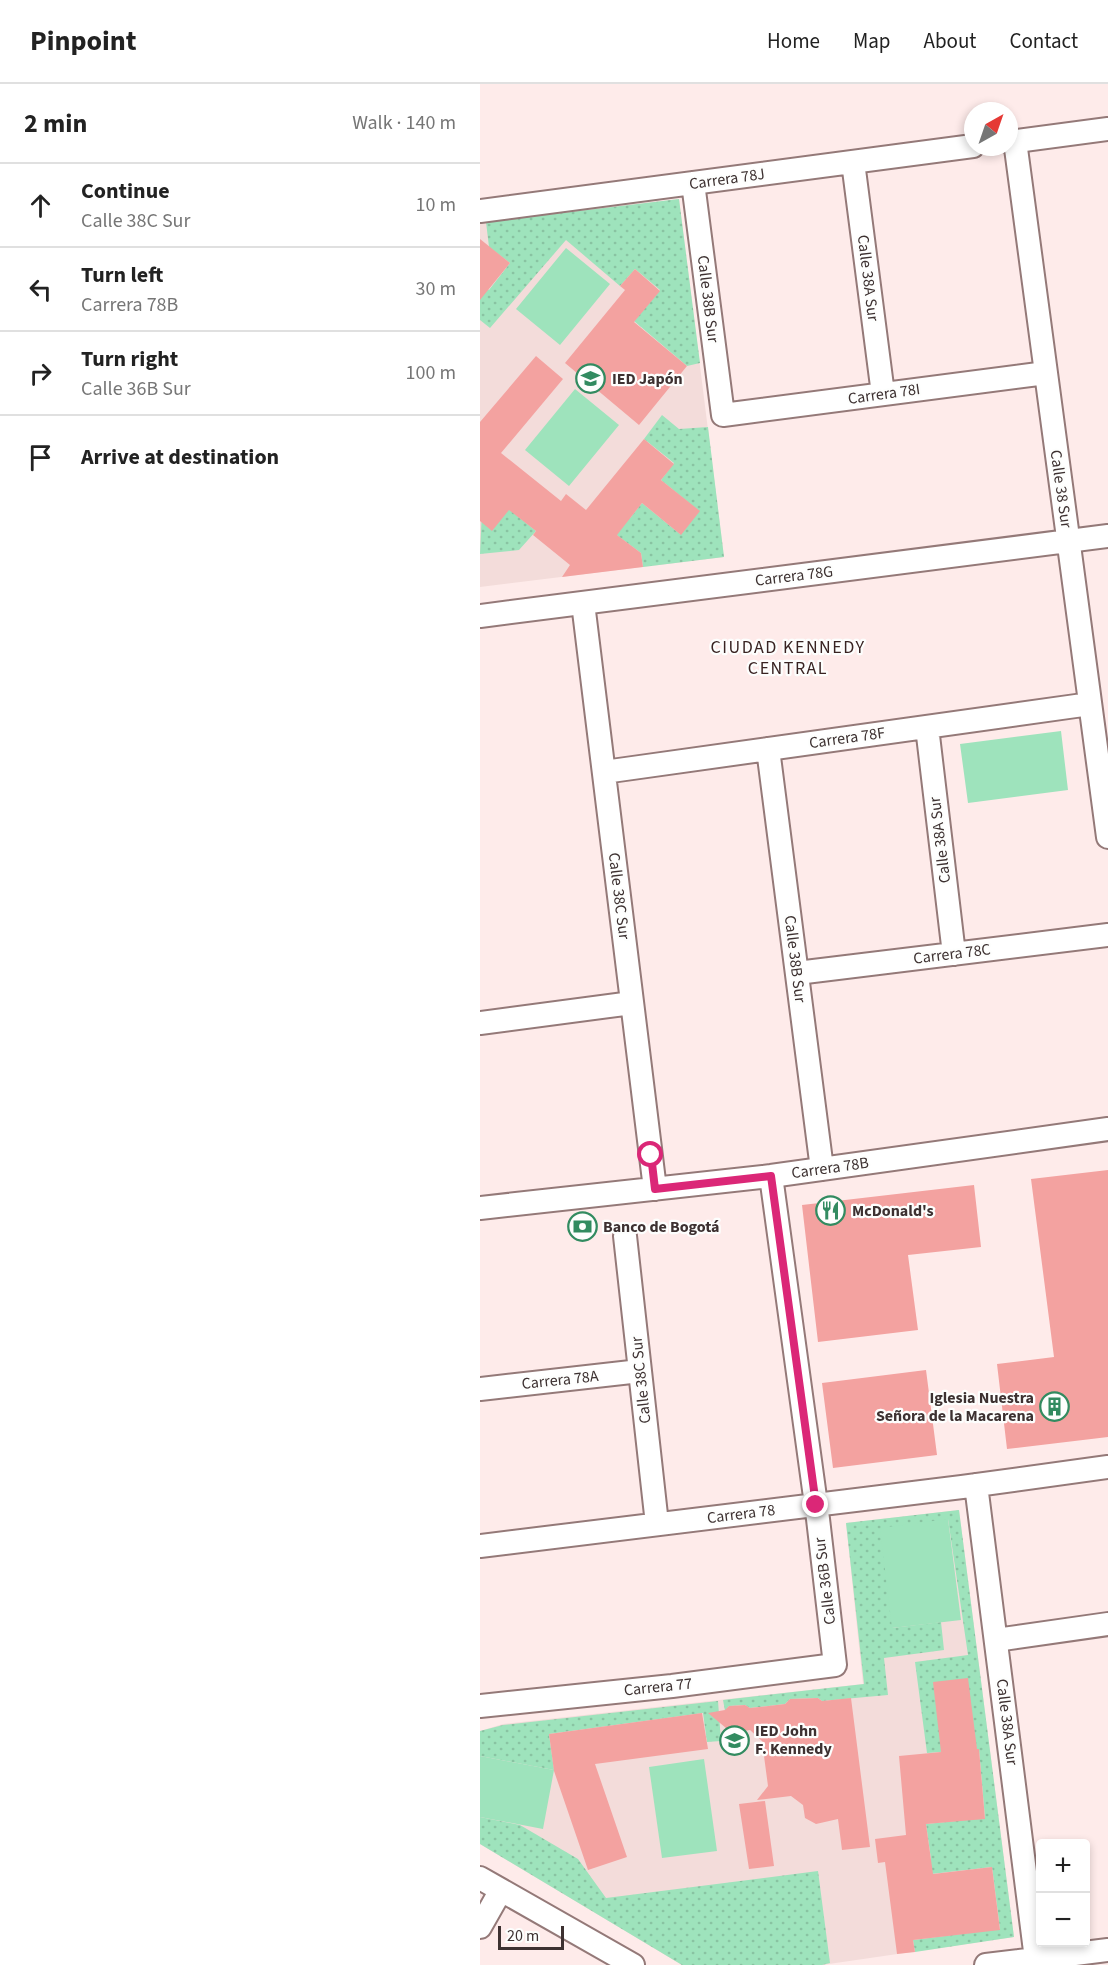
<!DOCTYPE html>
<html lang="en">
<head>
<meta charset="utf-8">
<style>
	body { margin:0; font-family:"Source Sans 3",sans-serif; background:#f6f6f6; color:#222 }
	.controls { position:absolute; right:18px; bottom:18px; display:grid; overflow:hidden; border-radius:6px; box-shadow:0 3px 9px #0003 }
	.controls button { width:54px; height:54px; display:grid; place-items:center; padding:0; border:0; border-bottom:2px solid #e0e0e0; background:#fff; color:#222; font:30px sans-serif }
	.compass { position:absolute; left:484px; top:18px; width:54px; height:54px; border-radius:50%; background:#fff; box-shadow:0 3px 9px #0003; rotate:40deg }
	.scale { position:absolute; left:18px; bottom:15px; width:66px; box-sizing:border-box; padding-left:6px; border:3px solid #3d3131; border-top:0; font-size:16px; line-height:21px; white-space:nowrap; color:#3d3131; -webkit-text-stroke:4px #fdfefd; paint-order:stroke }
	.stop { position:absolute; width:18px; height:18px; margin:-14px; border:4px solid #db2777; border-radius:50%; background:#fff }
	.stop.end { background:#db2777; border-color:#fff; box-shadow:0 2px 6px #0008 }
	.list { margin:0; padding:0; list-style:none }
	h2 { display:flex; justify-content:space-between; align-items:center; height:78px; margin:0; padding:0 24px; font-size:26px }
	h2 small { font-size:20px; font-weight:400; color:#767676 }
	.list li { display:grid; grid-template-columns:39px 1fr auto; gap:18px; align-items:center; box-sizing:border-box; height:84px; padding:0 24px; border-top:2px solid #e0e0e0 }
	.list b { display:block; font-size:22px; white-space:nowrap }
	.list p { margin:0; font-size:20px; white-space:nowrap; color:#767676 }
	.list em { font-size:20px; font-style:normal; color:#767676 }
	.icon { flex:none; width:33px; height:33px; fill:none; stroke:currentColor; stroke-width:2; stroke-linecap:round; stroke-linejoin:round }
	.map { position:relative; flex:none; width:628px; height:1881px; overflow:hidden }
	header { display:flex; align-items:center; gap:36px; box-sizing:border-box; height:84px; padding:0 30px; background:#fff; border-bottom:2px solid #e0e0e0 }
	header strong { font-size:28px }
	nav { display:flex; gap:33px; margin-inline-start:auto; font-size:21px }
	main { display:flex }
	aside { flex:1; background:#fff }
	.map>svg:first-child { display:block }
	.built { fill:#f3dcda }
	.grass { fill:url(#grass-dots) }
	.pitch { fill:#9ee3bc }
	.building { fill:#f3a2a0 }
	.lines { fill:none; stroke-linecap:round; stroke-linejoin:round }
	.minor-casing { stroke:#947978; stroke-width:26 }
	.minor { stroke:#fff; stroke-width:22 }
	.route { stroke:#db2777; stroke-width:8 }
	.labels { text-anchor:middle; dominant-baseline:central; stroke-width:4.5; stroke-linejoin:round; paint-order:stroke }
	.street-label { font-size:16px; fill:#3d3131; stroke:#fdfefd }
	.poi-label { font-size:16px; font-weight:bold; fill:#3d3131; stroke:#fdfefd; text-anchor:start }
	.neighbourhood-label { font-size:18px; letter-spacing:1.5px; fill:#392322; stroke:#fdfefd }
</style>
</head>
<body>
<header>
<strong>Pinpoint</strong>
<nav><a>Home</a><a>Map</a><a>About</a><a>Contact</a></nav>
</header>
<main>
<aside>
<h2>2 min<small>Walk · 140 m</small></h2>
<ul class="list">
<li><svg class="icon" aria-label="ahead" viewBox="0 0 24 24"><path d="M12 20V5M6 11l6-6 6 6"/></svg><div><b>Continue</b><p>Calle 38C Sur</p></div><em>10 m</em></li>
<li><svg class="icon" aria-label="left" viewBox="0 0 24 24"><path d="M17 20v-9H6M10 6l-5 5 5 5"/></svg><div><b>Turn left</b><p>Carrera 78B</p></div><em>30 m</em></li>
<li><svg class="icon" aria-label="right" viewBox="0 0 24 24"><path d="M7 20v-9h11M14 6l5 5-5 5"/></svg><div><b>Turn right</b><p>Calle 36B Sur</p></div><em>100 m</em></li>
<li><svg class="icon" aria-label="arrive" viewBox="0 0 24 24"><path d="M6 21V4h12l-3 4 3 4H6"/></svg><div><b>Arrive at destination</b></div></li>
</ul>
</aside>
<div class="map">
<svg width="628" height="1881" viewBox="0 0 628 1881">
	<defs>
		<pattern id="grass-dots" width="8" height="8" patternUnits="userSpaceOnUse" patternTransform="scale(1.5)"><rect width="8" height="8" fill="#9ee3bc"/><path d="M2 2h.1M6 6h.1" fill="none" stroke="#89c3a2" stroke-width="1.8" stroke-linecap="round"/></pattern>
	</defs>
	<rect width="100%" height="100%" fill="#feebea"/>
	<!-- built -->
	<path class="built" d="M199,115L244,473L0,503V138Z
		M479,1426L534,1853L342,1881H202L0,1760V1647L23,1640L383,1600L366,1439Z"/>
	<!-- grass -->
	<path class="grass" d="M199,115L220,279L207,282L154,237L180,206L155,185L140,202L86,156L10,244L0,236V199L9,206L30,179L9,163L6,138Z
		M182,331L199,345L228,343L244,473L163,483L161,469L123,441L137,424L150,434L162,419L200,450L219,427L181,396L194,379L164,355Z
		M3,404L56,447L39,466L0,470Z
		M479,1426L534,1853L435,1868L433,1856L520,1845L512,1783L425,1793L451,1775L446,1740L505,1734L499,1665L447,1669L435,1578L488,1571L468,1435L412,1544L461,1538L464,1566L404,1574L408,1611L342,1617L338,1614L310,1615L305,1620L270,1624L265,1621L249,1622L245,1627L243,1616L384,1600L366,1439Z
		M238,1617L241,1657L227,1658L223,1629L69,1650L74,1686L0,1672V1647L23,1641Z
		M0,1733L40,1741L98,1775L126,1814L338,1787L350,1879L342,1881H202L0,1760Z"/>
	<!-- pitch -->
	<path class="pitch" d="M86,164L130,200L80,261L36,225Z
		M95,305L139,341L89,402L45,366Z
		M581,647L588,706L488,719L480,660Z
		M468,1435L481,1536L412,1544L400,1444Z
		M0,1672L74,1686L63,1745L0,1733Z
		M224,1675L237,1767L182,1774L169,1683Z"/>
	<!-- building -->
	<path class="building" d="M0,155L30,179L0,216Z
		M155,185L180,207L154,238L207,282L159,341L85,279L145,206L140,202Z
		M56,272L83,295L21,369L81,417L86,410L106,426L164,355L194,380L181,396L220,427L201,451L162,419L137,451L161,469L163,483L82,493L90,481L53,451L56,447L29,426L12,447L0,437V338Z
		M628,1086V1353L527,1365L517,1280L574,1273L551,1095Z
		M494,1101L501,1163L428,1171L438,1246L338,1258L322,1121Z
		M446,1286L457,1371L353,1384L342,1299Z
		M488,1594L497,1665H499L505,1735L446,1740L453,1790L512,1783L520,1846L433,1856L435,1868L417,1870L405,1778L398,1779L395,1755L426,1751L419,1672L461,1668L453,1598Z
		M338,1614L342,1617L371,1614L390,1763L362,1766L358,1735L336,1740L325,1734L323,1721L311,1712L277,1716L288,1702L282,1657L270,1646L252,1649L228,1629L245,1626L249,1622L265,1621L270,1624L305,1620L310,1615Z
		M222,1629L228,1665L115,1680L147,1773L108,1786L74,1687L69,1650Z
		M285,1717L294,1782L269,1785L259,1720Z"/>
	<g class="lines">
		<defs>
			<path id="minor" d="M535,57L628,753
				M529,58L628,45
				M373,78L403,310
				M213,99L243,331L566,289
				M0,127L493,62
				M103,519L175,1105
				M0,532L628,452
				M447,643L474,870
				M288,665L342,1085
				M124,688L610,620
				M317,889L628,851
				M0,939L152,919
				M0,1124L291,1092L628,1045
				M145,1152L177,1440
				M0,1305L160,1287
				M496,1401L556,1875
				M0,1462L482,1403L628,1383
				M516,1556L628,1540
				M0,1622L192,1602L355,1581L338,1435L291,1092
				M0,1794L153,1881
				M0,1843L21,1806
				M506,1881L628,1866"/>
		</defs>
		<!-- minor casing -->
		<use href="#minor" class="minor-casing"/>
		<!-- minor -->
		<use href="#minor" class="minor"/>
	</g>
	<g class="lines">
		<!-- route -->
		<path class="route" d="M171,1071L175,1105L291,1092L336,1421"/>
	</g>
	<!-- icons -->
	<defs>
		<symbol id="school-ring" viewBox="-11 -11 22 22"><circle r="9.5" fill="#fdfefd" stroke="#328b60" stroke-width="1.5"/><path d="M0-5L7-2L0 1L-7-2ZM-4 1L0 2.5L4 1V4Q0 6-4 4Z" fill="#328b60"/></symbol>
		<symbol id="restaurant-ring" viewBox="-11 -11 22 22"><circle r="9.5" fill="#fdfefd" stroke="#328b60" stroke-width="1.5"/><path d="M-5-6h1v4h1v-4h1v4h1v-4h1v5L-1.5 .5V6h-2V.5L-5-1ZM5-6V6H3V1.5H1.5Q1.5-4 5-6Z" fill="#328b60"/></symbol>
		<symbol id="bank-ring" viewBox="-11 -11 22 22"><circle r="9.5" fill="#fdfefd" stroke="#328b60" stroke-width="1.5"/><path d="M-6-4H6V4H-6ZM0-2.3a2.3 2.3 0 1 0 0 4.6a2.3 2.3 0 1 0 0-4.6Z" fill="#328b60"/></symbol>
		<symbol id="building-ring" viewBox="-11 -11 22 22"><circle r="9.5" fill="#fdfefd" stroke="#328b60" stroke-width="1.5"/><path d="M-4-6H4V6H1V3H-1V6H-4ZM-2.5-4.3h1.7v1.8h-1.7ZM.8-4.3h1.7v1.8H.8ZM-2.5-1h1.7V.8h-1.7ZM.8-1h1.7V.8H.8Z" fill="#328b60"/></symbol>
	</defs>
	<g fill-rule="evenodd">
		<use href="#school-ring" x="94" y="278" width="33" height="33"/>
		<use href="#restaurant-ring" x="334" y="1110" width="33" height="33"/>
		<use href="#bank-ring" x="86" y="1126" width="33" height="33"/>
		<use href="#building-ring" x="558" y="1306" width="33" height="33"/>
		<use href="#school-ring" x="238" y="1640" width="33" height="33"/>
	</g>
	<g class="labels">
		<!-- street labels -->
		<g class="street-label">
			<text transform="translate(247 95) rotate(-8)">Carrera 78J</text>
			<text transform="translate(388 194) rotate(83)">Calle 38A Sur</text>
			<text transform="translate(228 215) rotate(83)">Calle 38B Sur</text>
			<text transform="translate(404 310) rotate(-8)">Carrera 78I</text>
			<text transform="translate(581 405) rotate(82)">Calle 38 Sur</text>
			<text transform="translate(314 492) rotate(-7)">Carrera 78G</text>
			<text transform="translate(367 654) rotate(-8)">Carrera 78F</text>
			<text transform="translate(460 756) rotate(-97)">Calle 38A Sur</text>
			<text transform="translate(139 812) rotate(83)">Calle 38C Sur</text>
			<text transform="translate(472 870) rotate(-7)">Carrera 78C</text>
			<text transform="translate(315 875) rotate(83)">Calle 38B Sur</text>
			<text transform="translate(350 1084) rotate(-8)">Carrera 78B</text>
			<text transform="translate(80 1296) rotate(-6)">Carrera 78A</text>
			<text transform="translate(161 1296) rotate(-96)">Calle 38C Sur</text>
			<text transform="translate(261 1430) rotate(-7)">Carrera 78</text>
			<text transform="translate(345 1497) rotate(-97)">Calle 36B Sur</text>
			<text transform="translate(178 1603) rotate(-6)">Carrera 77</text>
			<text transform="translate(527 1638) rotate(83)">Calle 38A Sur</text>
		</g>
		<!-- poi labels -->
		<g class="poi-label">
			<text x="132" y="295">IED Japón</text>
			<text x="372" y="1127">McDonald's</text>
			<text x="123" y="1143">Banco de Bogotá</text>
			<text x="554" y="1314" text-anchor="end">Iglesia Nuestra<tspan x="554" dy="18">Señora de la Macarena</tspan></text>
			<text x="275" y="1647">IED John<tspan x="275" dy="18">F. Kennedy</tspan></text>
		</g>
		<!-- neighbourhood labels -->
		<g class="neighbourhood-label">
			<text x="308" y="563">CIUDAD KENNEDY<tspan x="308" dy="21">CENTRAL</tspan></text>
		</g>
	</g>
</svg>
<div class="controls">
<button>+</button>
<button>−</button>
</div>
<svg class="compass" viewBox="-18 -18 36 36"><path d="M0-13l5 13h-10z" fill="#e53935"/><path d="M0 13l5-13h-10z" fill="#767676"/></svg>
<div class="scale">20 m</div>
<div class="stop" style="left:171px;top:1071px"></div>
<div class="stop end" style="left:336px;top:1421px"></div>
</div>
</main>
</body>
</html>
